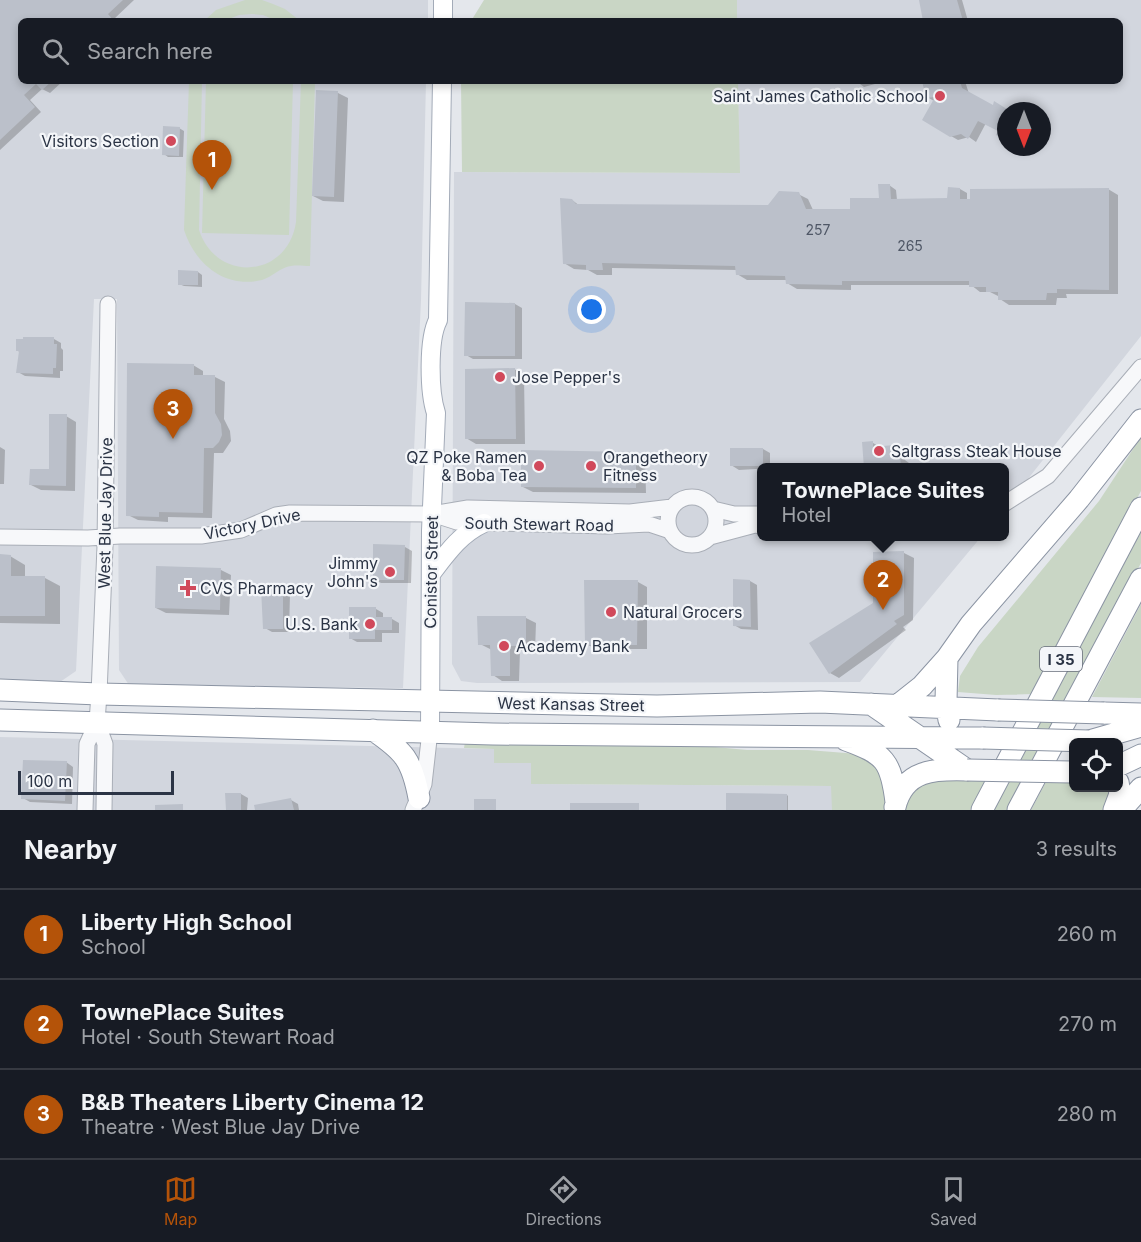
<!DOCTYPE html>
<html lang="en">
<head>
<meta charset="utf-8">
<style>
	body { margin:0; font-family:Inter,sans-serif; background:#242831; color:#f1f3f6 }
	.controls { position:absolute; right:18px; bottom:18px; display:grid; overflow:hidden; border-radius:9px; box-shadow:0 3px 9px #0003 }
	.controls button { width:54px; height:54px; display:grid; place-items:center; padding:0; border:0; border-bottom:2px solid #363941; background:#171b24; color:#f1f3f6; font:30px sans-serif }
	.compass { position:absolute; left:997px; top:102px; width:54px; height:54px; border-radius:50%; background:#171b24; box-shadow:0 3px 9px #0003; rotate:180deg }
	.scale { position:absolute; left:18px; bottom:15px; width:156px; box-sizing:border-box; padding-left:6px; border:3px solid #2b3445; border-top:0; font-size:16px; line-height:21px; white-space:nowrap; color:#2b3445; -webkit-text-stroke:4px #f4f6f9; paint-order:stroke }
	.you { position:absolute; left:592px; top:310px; width:21px; height:21px; margin:-15px; border:4px solid #fff; border-radius:50%; background:#1a73e8; box-shadow:0 0 0 9px #1a73e833 }
	.badge { display:grid; place-items:center; width:39px; height:39px; border-radius:50%; background:#b45309; color:#fff; font-size:20px; font-weight:700 }
	.pin { position:absolute; translate:-50% -50px; filter:drop-shadow(0 2px 3px #0008) }
	.pin::after { content:''; position:absolute; top:32px; width:21px; height:18px; background:inherit; clip-path:polygon(0 0,100% 0,50% 100%) }
	.popup { position:absolute; left:757px; top:463px; width:252px; height:78px; box-sizing:border-box; display:grid; place-content:center; border-radius:9px; background:#171b24; filter:drop-shadow(0 2px 4px #0005); font-size:20px; white-space:nowrap; color:#9ea1a6 }
	.popup b { font-size:22px; color:#f1f3f6 }
	.popup::after { content:''; position:absolute; left:50%; top:100%; margin-left:-12px; border:12px solid transparent; border-top-color:#171b24 }
	.list { margin:0; padding:0; list-style:none }
	h2 { display:flex; justify-content:space-between; align-items:center; height:78px; margin:0; padding:0 24px; font-size:26px }
	h2 small { font-size:20px; font-weight:400; color:#9ea1a6 }
	.list li { display:grid; grid-template-columns:39px 1fr auto; gap:18px; align-items:center; box-sizing:border-box; height:90px; padding:0 24px; border-top:2px solid #363941 }
	.list b { display:block; font-size:22px; white-space:nowrap }
	.list p { margin:0; font-size:20px; white-space:nowrap; color:#9ea1a6 }
	.list em { font-size:20px; font-style:normal; color:#9ea1a6 }
	.icon { flex:none; width:33px; height:33px; fill:none; stroke:currentColor; stroke-width:2; stroke-linecap:round; stroke-linejoin:round }
	.map { position:relative; flex:none; width:1141px; height:810px; overflow:hidden }
	.search { position:absolute; background:#171b24; box-shadow:0 3px 9px #0003; left:18px; right:18px; top:18px; height:66px; display:flex; align-items:center; gap:15px; box-sizing:border-box; padding:0 21px; border-radius:9px; color:#9ea1a6; font-size:22px }
	.sheet { height:348px; background:#171b24 }
	nav { display:flex; justify-content:space-around; align-items:center; box-sizing:border-box; height:84px; border-top:2px solid #363941; background:#171b24; font-size:16px; color:#9ea1a6 }
	nav a { display:grid; justify-items:center; gap:3px }
	nav .on { color:#b45309 }
	.map>svg:first-child { display:block }
	.built { fill:#d2d6de; fill-rule:evenodd }
	.green { fill:#c9d6c5 }
	.shadow { fill:#0003 }
	.building { fill:#bbc0ca }
	.lines { fill:none; stroke-linecap:round; stroke-linejoin:round }
	.minor-casing { stroke:#a9aeb7; stroke-width:17 }
	.major-casing { stroke:#a3abb8; stroke-width:20 }
	.highway-casing { stroke:#8b94a3; stroke-width:23 }
	.minor { stroke:#f7f8fa; stroke-width:15 }
	.major { stroke:#fff; stroke-width:18 }
	.highway { stroke:#fff; stroke-width:21 }
	.highway-bridge-casing { stroke:#8b94a3; stroke-width:23; stroke-linecap:butt }
	.highway-bridge { stroke:#fff; stroke-width:21 }
	.poi-dot { fill:#d1495b; stroke:#f4f6f9; stroke-width:2 }
	.labels { text-anchor:middle; dominant-baseline:central; stroke-width:4.5; stroke-linejoin:round; paint-order:stroke }
	.number-label { font-size:14px; fill:#4f5766 }
	.shield { fill:#f4f6f9; stroke:#676e7b; stroke-width:1.5 }
	.shield-label { font-size:15px; font-weight:bold; fill:#2b3445 }
	.poi-label { font-size:16px; fill:#2b3445; stroke:#f4f6f9; text-anchor:start }
	.street-label { font-size:16px; fill:#2b3445; stroke:#f4f6f9 }
</style>
</head>
<body>
<div class="map">
<svg width="1141" height="810" viewBox="0 0 1141 810">
	<rect width="100%" height="100%" fill="#e4e7ec"/>
	<!-- built -->
	<path class="built" d="M0,0H428V21H21V81H426L421,300L403,688L129,685L119,670L117,299H94L76,671L60,682L0,680Z
		M737,0H1141V336L1005,508L1004,468H762V536L981,537L860,682L477,683L461,681L452,664L454,172L739,173L738,81H1120V21H737ZM1006,111H1042V147H1006Z
		M0,737L494,749V763H531L532,784L832,786V810H0Z"/>
	<!-- green -->
	<path class="green" d="M245,0H262L273,4L285,9L299,20L318,21H277L263,15L252,14L239,15L224,21H191V19L205,20L216,10Z
		M484,0H737V21H471Z
		M189,81H202L199,230C217,284 288,278 296,222L301,81H315L310,266C304,266 297,265 291,266C281,267 272,277 262,280C225,289 195,264 184,230Z
		M206,81H293L289,235L202,233Z
		M461,81H738L740,173L462,172Z
		M1141,437V491L1033,694L996,695L958,692L960,676L978,647L1099,501Z
		M1141,532V563L1009,810H992Z
		M1141,604V698L1092,697Z
		M465,742L683,744L747,750H808L858,754L873,758L887,784L884,810H832L831,786L531,784V763H494V749L464,748Z
		M930,778L986,779L970,810H905C909,795 917,786 930,778Z
		M1073,779L1074,788H1109L1111,801L1104,810H1031L1047,780Z"/>
	<!-- shadow -->
	<path class="shadow" d="M0,0H134L114,19L116,21H21V81H63L50,93L42,89L30,100L41,112L0,150Z
		M920,0H962L968,21H925Z
		M856,81H886L864,87Z
		M923,81H965L969,94L994,108L1008,111H1006V140L1000,131L986,123L976,142L969,137L958,140L951,136L934,101L927,97Z
		M317,92L338,93L348,98L344,202L323,201L313,196Z
		M179,128L184,131L183,157H168L164,154Z
		M889,185L896,190L897,200L948,199L960,189L967,193V201L1108,189L1118,195V294H1066L1067,298H1057L1056,305H1009L1000,299V297L990,292H980L971,285H851V290L797,289L787,283V280H747L737,274V270L612,268V275H597L588,270L574,269L564,263L572,200L580,206H769L798,194L808,199L813,210L851,211L880,200Z
		M198,272L202,275V287L184,286L179,284Z
		M515,304L522,308V359H473L466,355Z
		M25,339H54L61,343V348L63,350V371H60V378L25,376L18,372L20,352L18,351Z
		M193,365L203,371V377H215L225,382L224,419L230,431L231,441L223,453H214L212,518L168,517V522L138,520L128,515Z
		M514,369L524,375L525,444H476L466,438Z
		M66,416L76,422L75,491L41,490L31,485L50,471Z
		M873,443L882,448L894,447L904,452L905,460L909,463L910,468H866Z
		M0,447L5,450L4,484H0Z
		M763,449L770,453V468L739,470L731,465Z
		M635,453L645,459L646,493L533,492L523,487Z
		M405,547L412,551L411,583H381L374,579Z
		M874,553H904L914,558L913,620L903,627L906,630L839,678L830,673L874,604Z
		M0,556H10L25,565V578H45L60,586V624L0,623Z
		M221,570L231,575L229,615L166,613L156,608Z
		M750,581L757,585L758,630L741,629L734,625Z
		M638,582L647,587V649H596L586,644Z
		M283,590L290,594L289,632H272L265,628Z
		M376,609L383,613V619H392L399,623V633H382V642H357L350,638Z
		M526,618L536,623L535,651H520L519,681H502L493,675L492,650L480,644Z
		M66,762L73,767L72,804L30,802L23,798Z
		M241,794L248,798L247,810H228Z
		M787,795L788,796V810H727Z
		M291,800L298,804L299,810H256Z"/>
	<!-- building -->
	<path class="building" d="M0,0H123L108,14L114,21H21V81H52L42,90L36,84L24,95L35,107L0,140Z
		M919,0H957L963,21H923Z
		M922,81H960L962,88L993,105L994,101L1010,111H1006V141L996,135L998,131L978,121L968,139L961,134L950,137L922,120L935,97L926,98Z
		M316,90L338,91L334,197L312,196Z
		M163,126L180,127L179,156L162,155Z
		M878,184H890L891,199L947,198L948,187L960,188V199H970V189L1109,188V290L1057,289V293H1047L1046,300H998V292H986V287H969V281H842V285L786,284L785,276L736,275L735,266L602,263L603,270H586V265L563,264L560,198L572,199L576,204L768,205L779,191L799,192L806,209H850V198H879Z
		M178,270L198,271V285H178Z
		M465,302L515,303V356H464Z
		M23,337H54V344H57L56,368H53V374L16,373L19,351H16V339H23Z
		M127,363L194,364V375H215V413L221,424L222,435L219,442L213,448H204L203,513L159,512V517L126,516Z
		M515,368L516,439H465V369Z
		M49,414H67L66,486L29,485L30,469H49Z
		M873,441V447L894,445L895,456L900,455L901,468H864L862,442Z
		M730,448H763V466H730Z
		M521,450L636,452V488L521,487Z
		M373,544L405,545L404,580H373Z
		M904,551V615L894,621L897,624L829,674L809,643L873,603V552Z
		M0,554L11,555V576H45V616H0Z
		M156,566L221,568L220,610L155,608Z
		M733,579L750,580L751,627L733,626Z
		M584,580H638L637,645H585Z
		M261,588H283V629H263Z
		M349,607H376V617H392V630H375V639H349Z
		M477,616H526V646H510V676H491L490,645H478Z
		M23,760L67,761L65,801L21,799Z
		M225,793H241V810H226Z
		M726,793L787,794V810H726Z
		M291,798L294,810H255L254,805Z
		M474,799H496V810H474Z
		M570,803H639V810H570Z
		M183,804V810H155V805Z"/>
	<g class="lines">
		<defs>
			<path id="minor" d="M668 521a24 24 0 1 1 48 0a24 24 0 1 1-48 0Z
				M1004,504L1048,476L1141,367
				M713,509L734,514H762
				M435,515L457,522L607,526L649,524L670,531
				M0,537L88,538L120,536H201L241,530L276,515L290,513L432,514L468,508L630,512L672,507
				M710,537L755,525L762,526
				M97,722L105,744L104,810
				M85,810L87,744L97,722L99,694L105,546L108,304
				M413,810L424,784L430,731"/>
			<path id="major" d="M443,21V0
				M431,574C447,553 460,534 484,523
				M430,731L431,531L436,413C429,392 428,339 438,320L442,81"/>
			<path id="highway" d="M947,658L946,702L949,720
				M0,690L99,694L657,706L820,702L998,710
				M871,704L967,770
				M898,705L922,686L947,658L971,624L1079,499L1141,420
				M1104,713L1141,714
				M0,720L493,734L983,738
				M373,730C404,751 412,760 419,798
				M846,740C885,754 891,761 896,802
				M1089,741L1141,726
				M1118,766L1141,755
				M895,807C904,769 935,769 967,770
				M982,810L1141,508
				M1018,810L1141,579
				M1114,810L1120,794L1118,782
				M1121,810L1141,788"/>
		</defs>
		<!-- minor casing -->
		<use href="#minor" class="minor-casing"/>
		<!-- major casing -->
		<use href="#major" class="major-casing"/>
		<!-- highway casing -->
		<use href="#highway" class="highway-casing"/>
		<!-- minor -->
		<use href="#minor" class="minor"/>
		<!-- major -->
		<use href="#major" class="major"/>
		<!-- highway -->
		<use href="#highway" class="highway"/>
		<defs>
			<path id="highway-bridge" d="M998,710L1104,713
				M983,738L1089,741
				M967,770L1072,772"/>
		</defs>
		<!-- highway-bridge casing -->
		<use href="#highway-bridge" class="highway-bridge-casing"/>
		<!-- highway-bridge -->
		<use href="#highway-bridge" class="highway-bridge"/>
	</g>
	<!-- markers -->
	<g class="poi-dot">
		<circle cx="940" cy="96" r="6"/>
		<circle cx="171" cy="141" r="6"/>
		<circle cx="500" cy="377" r="6"/>
		<circle cx="879" cy="451" r="6"/>
		<circle cx="539" cy="466" r="6"/>
		<circle cx="591" cy="466" r="6"/>
		<circle cx="390" cy="572" r="6"/>
		<path d="M185 579h6v6h6v6h-6v6h-6v-6h-6v-6h6z"/>
		<circle cx="611" cy="612" r="6"/>
		<circle cx="370" cy="624" r="6"/>
		<circle cx="504" cy="646" r="6"/>
	</g>
	<g class="labels">
		<!-- number labels -->
		<g class="number-label">
			<text x="818" y="229">257</text>
			<text x="910" y="245">265</text>
		</g>
		<!-- shield labels -->
		<rect class="shield" x="1040" y="647" width="42" height="24" rx="4.5"/>
		<g class="shield-label">
			<text x="1061" y="659">I 35</text>
		</g>
		<!-- poi labels -->
		<g class="poi-label">
			<text x="928" y="96" text-anchor="end">Saint James Catholic School</text>
			<text x="159" y="141" text-anchor="end">Visitors Section</text>
			<text x="512" y="377">Jose Pepper's</text>
			<text x="891" y="451">Saltgrass Steak House</text>
			<text x="527" y="457" text-anchor="end">QZ Poke Ramen<tspan x="527" dy="18">&amp; Boba Tea</tspan></text>
			<text x="603" y="457">Orangetheory<tspan x="603" dy="18">Fitness</tspan></text>
			<text x="378" y="563" text-anchor="end">Jimmy<tspan x="378" dy="18">John's</tspan></text>
			<text x="200" y="588">CVS Pharmacy</text>
			<text x="623" y="612">Natural Grocers</text>
			<text x="358" y="624" text-anchor="end">U.S. Bank</text>
			<text x="516" y="646">Academy Bank</text>
		</g>
		<!-- street labels -->
		<g class="street-label">
			<text transform="translate(105 513) rotate(-89)">West Blue Jay Drive</text>
			<text transform="translate(252 524) rotate(-12)">Victory Drive</text>
			<text transform="translate(539 524) rotate(1)">South Stewart Road</text>
			<text transform="translate(431 572) rotate(-89)">Conistor Street</text>
			<text transform="translate(571 704) rotate(1)">West Kansas Street</text>
		</g>
	</g>
</svg>
<div class="controls">
<button><svg class="icon" aria-label="locate" viewBox="0 0 24 24"><circle cx="12" cy="12" r="6"/><path d="M12 2v4M12 18v4M2 12h4M18 12h4"/></svg></button>
</div>
<svg class="compass" viewBox="-18 -18 36 36"><path d="M0-13l5 13h-10z" fill="#e53935"/><path d="M0 13l5-13h-10z" fill="#9ea1a6"/></svg>
<div class="scale">100 m</div>
<div class="you"></div>
<div class="pin badge" style="left:212px;top:190px">1</div>
<div class="pin badge" style="left:883px;top:610px">2</div>
<div class="popup"><b>TownePlace Suites</b>Hotel</div>
<div class="pin badge" style="left:173px;top:439px">3</div>
<div class="search"><svg class="icon" aria-label="search" viewBox="0 0 24 24"><circle cx="10" cy="10" r="6"/><path d="M15 15l6 6"/></svg>Search here</div>
</div>
<section class="sheet">
<h2>Nearby<small>3 results</small></h2>
<ul class="list">
<li><span class="badge">1</span><div><b>Liberty High School</b><p>School</p></div><em>260 m</em></li>
<li><span class="badge">2</span><div><b>TownePlace Suites</b><p>Hotel · South Stewart Road</p></div><em>270 m</em></li>
<li><span class="badge">3</span><div><b>B&amp;B Theaters Liberty Cinema 12</b><p>Theatre · West Blue Jay Drive</p></div><em>280 m</em></li>
</ul>
</section>
<nav>
<a class="on"><svg class="icon" aria-label="map" viewBox="0 0 24 24"><path d="M3 6l6-2 6 2 6-2v14l-6 2-6-2-6 2zM9 4v14M15 6v14"/></svg>Map</a>
<a><svg class="icon" aria-label="directions" viewBox="0 0 24 24"><path d="M12 3l9 9-9 9-9-9zM9 14v-3h6M13 9l2 2-2 2"/></svg>Directions</a>
<a><svg class="icon" aria-label="saved" viewBox="0 0 24 24"><path d="M7 4h10v16l-5-4-5 4z"/></svg>Saved</a>
</nav>
</body>
</html>
